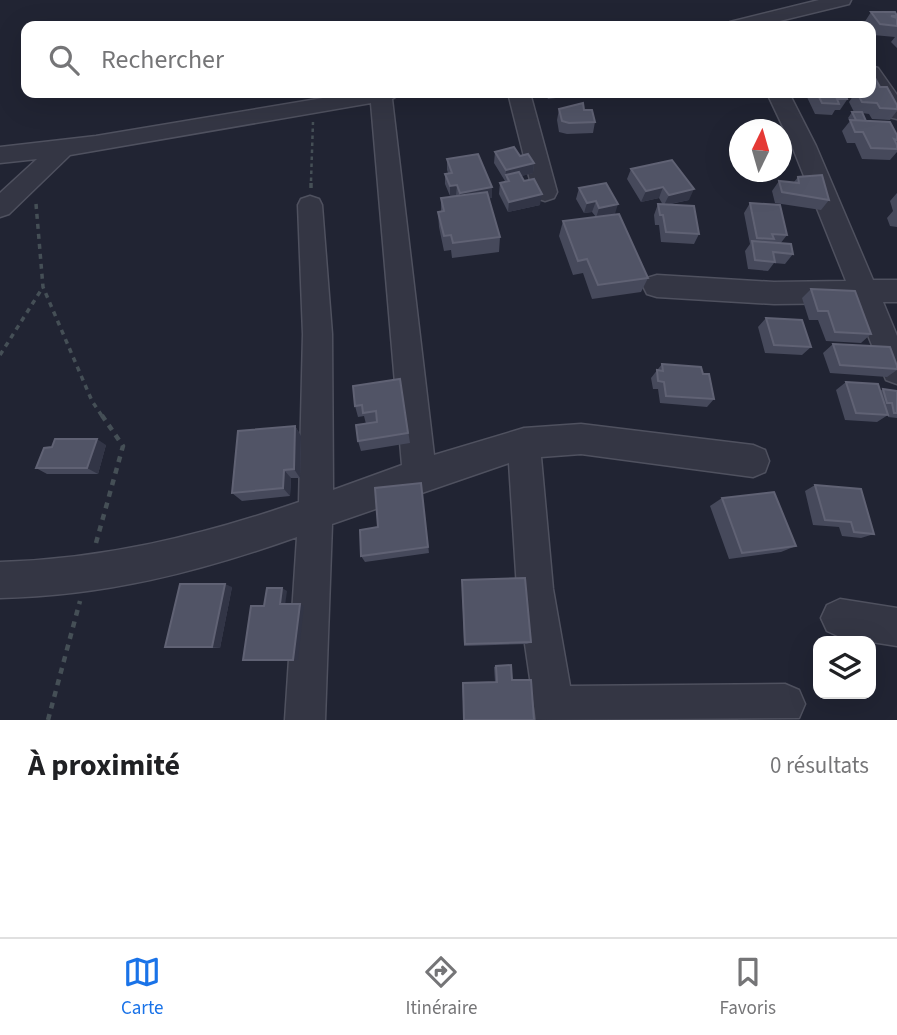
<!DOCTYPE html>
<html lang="fr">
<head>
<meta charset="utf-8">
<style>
	body { margin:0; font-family:"Source Sans 3",sans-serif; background:#f2f2f2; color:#202124 }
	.controls { position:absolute; right:21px; bottom:21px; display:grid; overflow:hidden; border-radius:14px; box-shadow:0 7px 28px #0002 }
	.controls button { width:63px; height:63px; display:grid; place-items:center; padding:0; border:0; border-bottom:2px solid #e0e0e0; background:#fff; color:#202124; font:35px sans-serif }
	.compass { position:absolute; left:729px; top:119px; width:63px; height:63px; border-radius:50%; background:#fff; box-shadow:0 7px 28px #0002; rotate:5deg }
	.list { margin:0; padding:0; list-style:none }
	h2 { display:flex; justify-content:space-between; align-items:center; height:91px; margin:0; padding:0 28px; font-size:30px }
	h2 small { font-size:23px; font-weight:400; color:#757577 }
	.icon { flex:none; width:38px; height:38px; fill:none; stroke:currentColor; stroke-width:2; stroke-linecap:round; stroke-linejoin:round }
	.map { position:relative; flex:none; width:897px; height:720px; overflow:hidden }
	.search { position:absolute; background:#fff; box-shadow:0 7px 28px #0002; left:21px; right:21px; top:21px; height:77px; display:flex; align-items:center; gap:18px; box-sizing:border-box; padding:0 24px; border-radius:14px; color:#757577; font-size:26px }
	.sheet { height:217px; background:#fff }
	nav { display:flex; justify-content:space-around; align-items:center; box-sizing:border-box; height:98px; border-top:2px solid #e0e0e0; background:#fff; font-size:19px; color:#757577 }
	nav a { display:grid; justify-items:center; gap:4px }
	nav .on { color:#1a73e8 }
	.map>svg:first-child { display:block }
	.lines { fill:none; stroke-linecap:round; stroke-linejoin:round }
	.minor-casing { stroke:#4f515f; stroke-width:3 }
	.path-far2 { stroke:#454f56; stroke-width:2.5; stroke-dasharray:3.5 3.5; stroke-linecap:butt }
	.path-far1 { stroke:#454f56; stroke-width:3.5; stroke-dasharray:5 5; stroke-linecap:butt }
	.path { stroke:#454f56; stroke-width:4.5; stroke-dasharray:6 6; stroke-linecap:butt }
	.minor { fill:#343644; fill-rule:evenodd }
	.wall { fill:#46495b }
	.shaded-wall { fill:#323546 }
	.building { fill:#515466; stroke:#606274; stroke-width:2 }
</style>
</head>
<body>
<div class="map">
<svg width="897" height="720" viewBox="0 0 897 720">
	<rect width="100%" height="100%" fill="#212433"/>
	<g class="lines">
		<defs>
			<path id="minor" d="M819,0H851L849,4L759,26H727L730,22Z
				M871,66L878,68L897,95V119L889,117L871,88Z
				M353,93H402L392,99L434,455L524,428L581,424L753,445L765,450L769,461L765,472L753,477L581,454L541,457L553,589L570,686L785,684L799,690L805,704L799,718L536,720L517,589L509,463L332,524L325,720H285L297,537C199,572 104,596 0,598V562C104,559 200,536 299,502L303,334L298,205L301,199L310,196L319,199L322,205L332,334L333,490L402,465L371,103L70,155L9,214L0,217V193L37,159L0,163V147L96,136Z
				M508,93H530L557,192L554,198L545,201L536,198L533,192Z
				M767,93H789L816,146L873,280H897V302H883L897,336V384L886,380L855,303L774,304L657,297L647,294L643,286L647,278L657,275L774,282L846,281L792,146Z
				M840,599L897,608V646L840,637L827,631L821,618L827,605Z"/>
		</defs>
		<!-- minor casing -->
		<use href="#minor" class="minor-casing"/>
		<!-- path-far2 -->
		<path class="path-far2" d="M311,181L313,122"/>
		<!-- path-far1 -->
		<path class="path-far1" d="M311,188V180
			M36,204L43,287L92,401L102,416
			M0,355L43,287"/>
		<!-- path -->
		<path class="path" d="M96,543L123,446L101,414
			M48,720L80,601"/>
		<!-- minor -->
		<use href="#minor" class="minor"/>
	</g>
	<!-- wall -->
	<path class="wall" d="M871,12L897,14V48L891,42L895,37L873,35L871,32V26H867L864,23Z
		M880,87L897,105V111L890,120L872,119L869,114L862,113L866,121L897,135V152L890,160L862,159L855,143H847L842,131L850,121L848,118L852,112H854L849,102L855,93H871Z
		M545,93H573L572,96L548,99Z
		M805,93H851V94L840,110H835L832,115L815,114Z
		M559,109L584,110L595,122L593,133L567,134L559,132L557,120Z
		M495,152L520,156L534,163L533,173L521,176L540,205L508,212L499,194L500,183L505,182V181L494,163Z
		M447,159L492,198H489L500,237L499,252L452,258L451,250L444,251L439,227L438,212L441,211V198L457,196H450L445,184V174L448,173L447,170Z
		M631,169L689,200L666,205L699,234L694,244L661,242L659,225H655L654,215L658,204L663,205L659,198L641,202L627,179Z
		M798,177L829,200L821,210L775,203L772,191L779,181L794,182Z
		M579,188L615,214L648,278L641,292L592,299L583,273L573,275L559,236L563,221L596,217L592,212L584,213L576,199Z
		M897,193V227L890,226L887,218L893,211L890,201Z
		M750,203L787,235L780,244L793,254L785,264L774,263L768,271L748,269L745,251L750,244L744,213Z
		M811,289L871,334L861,343L826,341L818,320H809L802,298Z
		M766,318L811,347L802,355L765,353L758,327Z
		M833,344L897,366V370L887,377L830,373L823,353Z
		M662,364L703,374L714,399L707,407L660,403L658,389H653L651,378Z
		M400,379L410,443L361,451L358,441L366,424L364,416L358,417L355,406Z
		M846,382L880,391L883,389L897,391V418L888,417V415L877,422L845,420L836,390Z
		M295,426L301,436L300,478H291L290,496L242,501L232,493Z
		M106,445L98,474H47L36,468Z
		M421,483L429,553L365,562L361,556L378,527Z
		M815,485L874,534L861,538L842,536L839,527L813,525L805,491Z
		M722,498L796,546L781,552L729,559L710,506Z
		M462,580L531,642L527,644L464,646Z
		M232,587L220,648L165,647Z
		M496,666L512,680L534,720H464L462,683L495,682L494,667Z"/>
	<!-- shaded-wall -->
	<path class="shaded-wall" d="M534,163L533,173L508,180L506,175L505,181L506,170Z
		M457,185L456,195L450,196V186Z
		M492,187V198L460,204V193Z
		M663,187L659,198L641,202L646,191Z
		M694,189L689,200L664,205L669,195Z
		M542,194L540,205L508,212L509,202Z
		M596,201L592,212L584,213L587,203Z
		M618,204L615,214L596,218L599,208Z
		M295,426L301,436L300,478L294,469Z
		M97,439L106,445L98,474L87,468Z
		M284,470L291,478L290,496L283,488Z
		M225,584L232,587L220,648L212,647Z
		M282,588L287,591L285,606L280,604Z
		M300,604L304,606L298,660H293Z"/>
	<!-- building -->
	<path class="building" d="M871,12H895L897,16H891L897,18V26L880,24Z
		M813,25L814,26H774Z
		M871,78H875L880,87H887L897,105V109L880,108L877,103L862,102L857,93H871Z
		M817,93H851V94H845L847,99H837L839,104L822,103Z
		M583,103L584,110H592L595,122L569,123L562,121L559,109Z
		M852,112H862L866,121L856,120Z
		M850,120L890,122L897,135V140L894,139L897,145V149L871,148L863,132H855Z
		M514,147L520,156L528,154L534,163L506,170L495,152Z
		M478,154L492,187L460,193L457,185L450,186L445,174L452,173L447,159Z
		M672,160L694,189L669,195L663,187L646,191L631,169Z
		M519,172L524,181L534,179L542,194L509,202L500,183L509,181L506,175Z
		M822,175L829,200L782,192L779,181L799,183L798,177Z
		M606,183L618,204L599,208L596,201L587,203L579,188Z
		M487,192L500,237L453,243L451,235L444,236L438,212L444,211L441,198Z
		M750,203L780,205L787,235L772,234L774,239L757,238Z
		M658,204L694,206L699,234L666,232L663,215H660Z
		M619,214L648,278L598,285L587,259L578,261L563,221Z
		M752,241L791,244L793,254L773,252L775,262L755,260Z
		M811,289L855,291L871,334L835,332L828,311H818Z
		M766,318L802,320L811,347L774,345Z
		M833,344L890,347L897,366V369L840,365Z
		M662,364L701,367L703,374H709L714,399L666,396L664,382L658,381L657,370L663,371Z
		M400,379L408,433L358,441L356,425L377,422L376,411L363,413L362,405L355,406L353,386Z
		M846,382L878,384L888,415L856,413Z
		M883,389L897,391V413H894L892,403H887Z
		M295,426L294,469L284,470L283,488L232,493L238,431Z
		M55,439H97L87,468H36L44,448L52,447Z
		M421,483L428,547L361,556L360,530L378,527L375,488Z
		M815,485L861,489L874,534L854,532L851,522L825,520Z
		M774,492L796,546L742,553L722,498Z
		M525,578L531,642L465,644L462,580Z
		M180,584H225L212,647H165Z
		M267,588H282L280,604H300L293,660H243L251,606H264Z
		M511,665L512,680H531L534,720H464L463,683L497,682L496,666Z"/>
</svg>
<div class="controls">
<button><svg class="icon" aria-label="layers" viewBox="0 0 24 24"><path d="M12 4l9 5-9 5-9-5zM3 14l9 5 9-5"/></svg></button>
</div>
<svg class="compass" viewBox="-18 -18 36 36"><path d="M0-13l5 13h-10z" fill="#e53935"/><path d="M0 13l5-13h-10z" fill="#757577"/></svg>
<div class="search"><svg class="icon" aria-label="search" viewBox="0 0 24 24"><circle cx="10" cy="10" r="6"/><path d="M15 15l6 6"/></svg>Rechercher</div>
</div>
<section class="sheet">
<h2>À proximité<small>0 résultats</small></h2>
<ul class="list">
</ul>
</section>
<nav>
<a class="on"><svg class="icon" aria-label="map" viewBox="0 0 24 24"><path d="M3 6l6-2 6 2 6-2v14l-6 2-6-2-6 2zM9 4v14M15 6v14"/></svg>Carte</a>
<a><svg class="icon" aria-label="directions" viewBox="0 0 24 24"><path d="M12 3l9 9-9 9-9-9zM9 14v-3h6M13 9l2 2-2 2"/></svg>Itinéraire</a>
<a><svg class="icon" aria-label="saved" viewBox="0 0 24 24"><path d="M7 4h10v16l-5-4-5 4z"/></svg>Favoris</a>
</nav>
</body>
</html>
